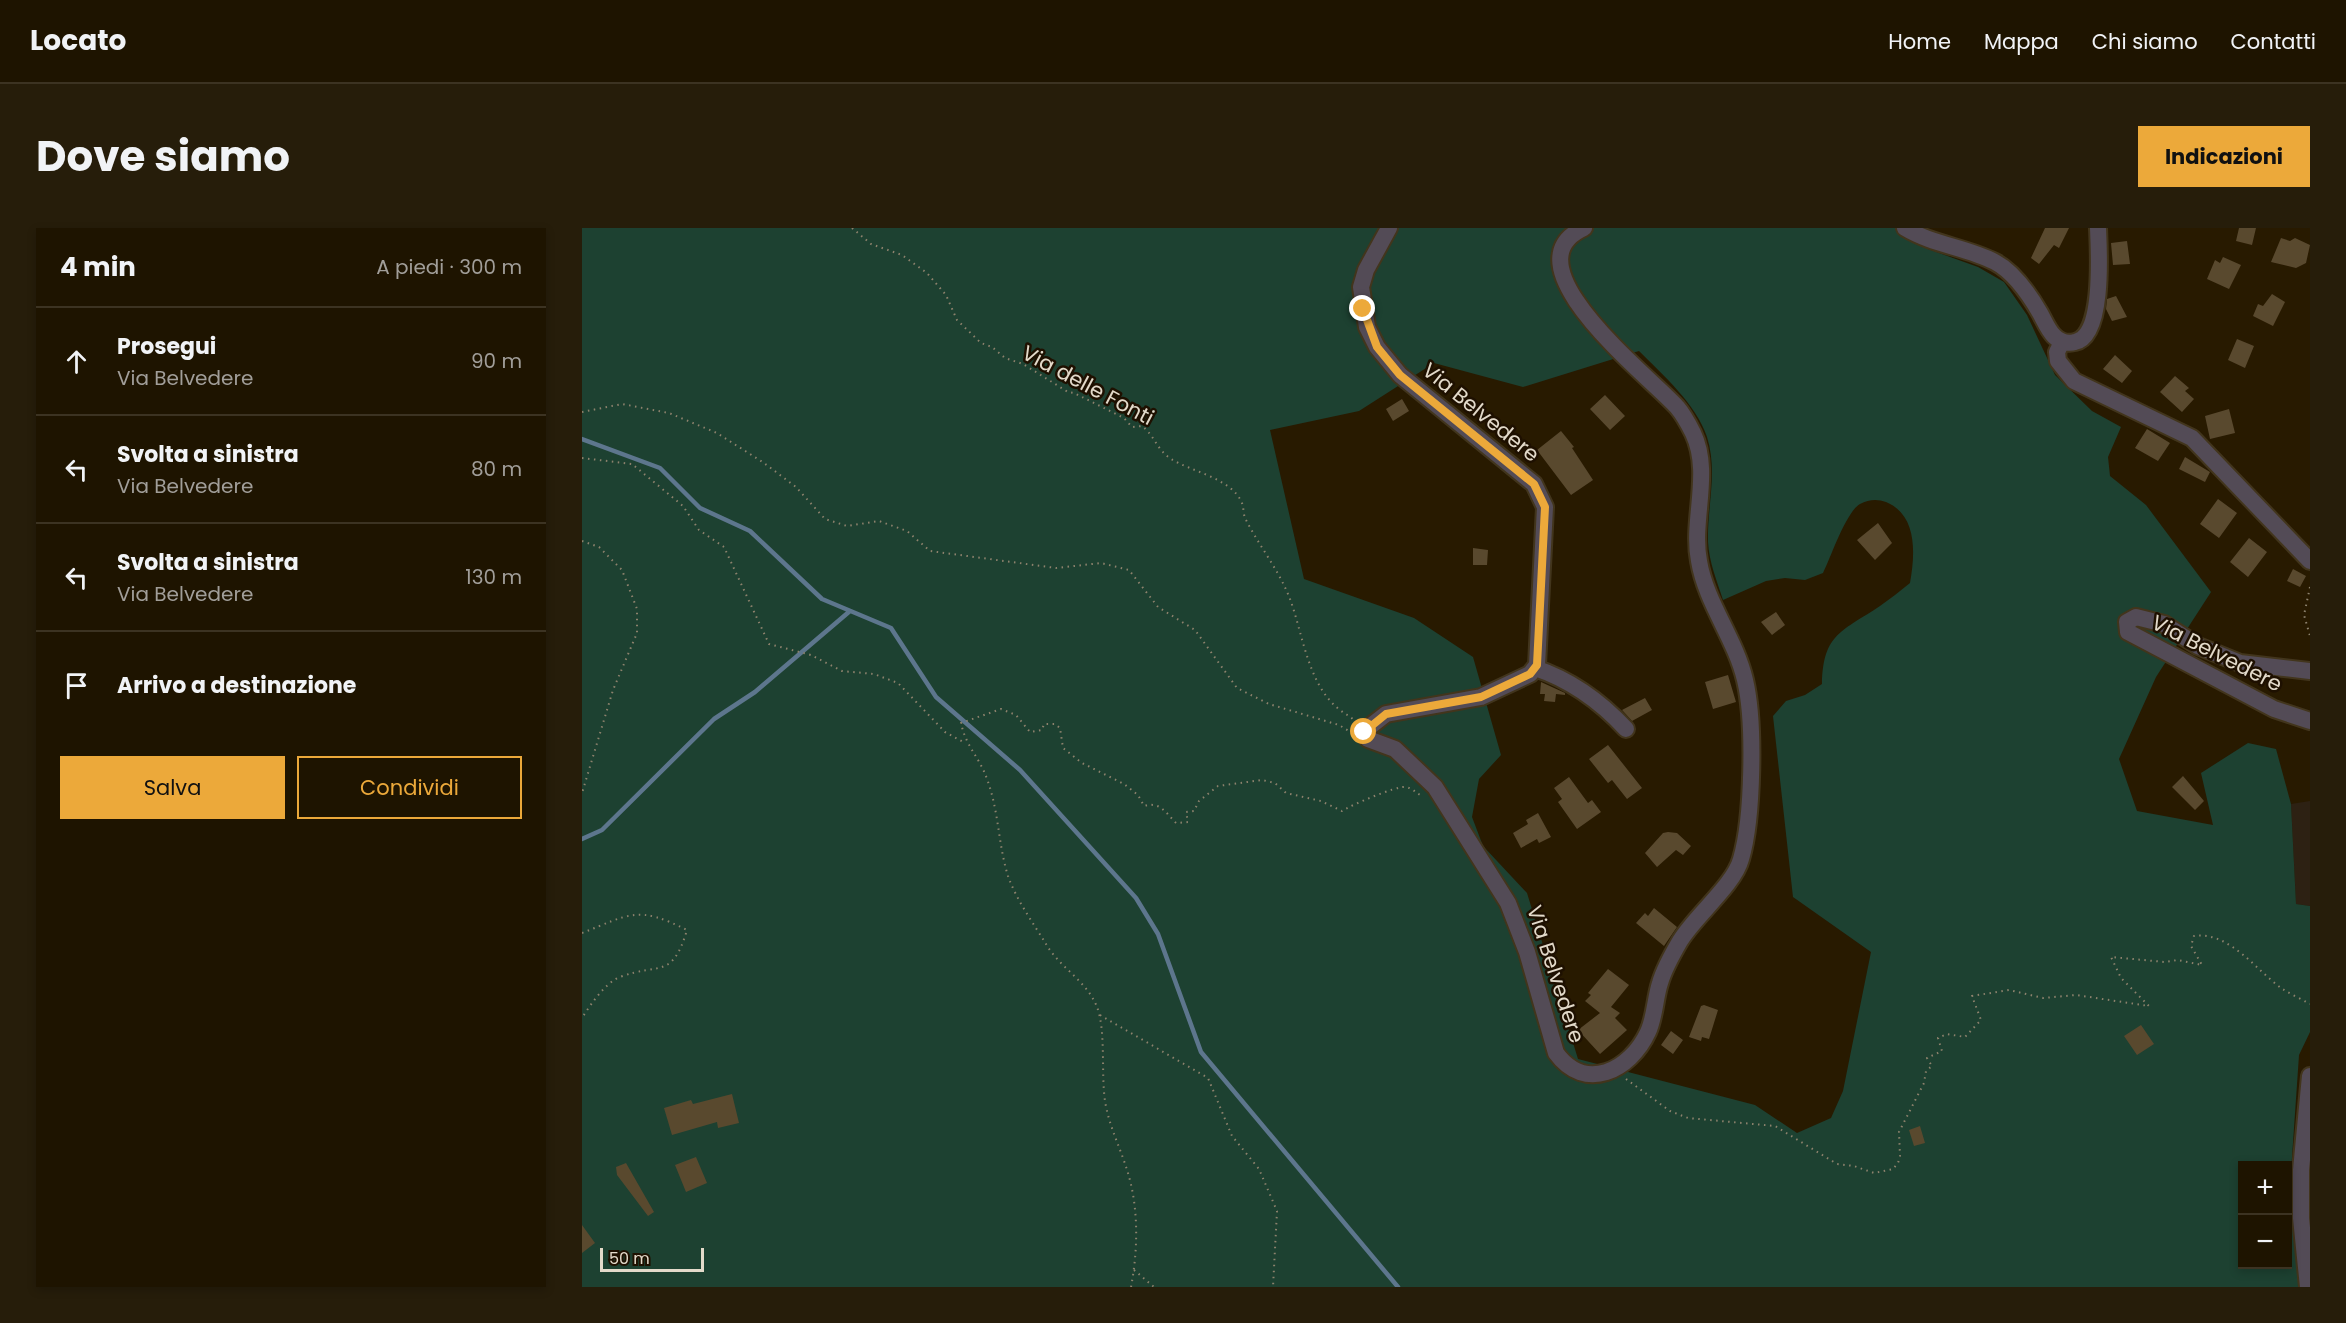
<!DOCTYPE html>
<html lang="it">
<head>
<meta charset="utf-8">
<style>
	body { margin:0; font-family:Poppins,sans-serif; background:#261d0a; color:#f1f3f6 }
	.controls { position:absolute; right:18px; bottom:18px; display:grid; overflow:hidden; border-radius:0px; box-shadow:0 3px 9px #0003 }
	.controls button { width:54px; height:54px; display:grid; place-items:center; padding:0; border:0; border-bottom:2px solid #3c3322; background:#1e1400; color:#f1f3f6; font:30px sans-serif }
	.scale { position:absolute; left:18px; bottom:15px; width:104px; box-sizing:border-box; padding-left:6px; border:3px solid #e3daca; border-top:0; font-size:16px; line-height:21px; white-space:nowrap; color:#e3daca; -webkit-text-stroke:4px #1e1000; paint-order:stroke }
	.stop { position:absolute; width:18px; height:18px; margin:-14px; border:4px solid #eca93a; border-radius:50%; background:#fff }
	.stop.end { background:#eca93a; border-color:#fff; box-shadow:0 2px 6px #0008 }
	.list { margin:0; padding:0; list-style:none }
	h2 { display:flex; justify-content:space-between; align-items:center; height:78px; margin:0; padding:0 24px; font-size:26px }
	h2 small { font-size:20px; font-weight:400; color:#a19e99 }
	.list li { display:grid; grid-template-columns:39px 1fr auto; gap:18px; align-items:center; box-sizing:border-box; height:108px; padding:0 24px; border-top:2px solid #3c3322 }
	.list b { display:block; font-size:22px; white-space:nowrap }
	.list p { margin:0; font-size:20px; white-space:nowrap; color:#a19e99 }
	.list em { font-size:20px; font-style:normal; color:#a19e99 }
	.actions { display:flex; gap:12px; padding:18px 24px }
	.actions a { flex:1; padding:14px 0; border:2px solid #eca93a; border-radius:0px; text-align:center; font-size:21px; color:#eca93a }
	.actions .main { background:#eca93a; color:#111 }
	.icon { flex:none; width:33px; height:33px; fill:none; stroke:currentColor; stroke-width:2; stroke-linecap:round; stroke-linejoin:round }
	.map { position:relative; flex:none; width:1728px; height:1059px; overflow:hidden; border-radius:0px }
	header { display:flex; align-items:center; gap:36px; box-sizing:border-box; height:84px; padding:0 30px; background:#1e1400; border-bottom:2px solid #3c3322 }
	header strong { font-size:28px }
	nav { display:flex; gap:33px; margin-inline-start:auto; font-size:21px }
	.intro { display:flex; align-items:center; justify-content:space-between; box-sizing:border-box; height:144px; padding:0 36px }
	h1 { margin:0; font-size:42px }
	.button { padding:15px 27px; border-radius:0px; background:#eca93a; color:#111; font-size:21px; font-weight:700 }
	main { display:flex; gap:36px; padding:0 36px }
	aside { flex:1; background:#1e1400; border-radius:0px; box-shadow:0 3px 9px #0003 }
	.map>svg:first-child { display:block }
	.industrial { fill:#2d2113 }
	.green { fill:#1d4131; fill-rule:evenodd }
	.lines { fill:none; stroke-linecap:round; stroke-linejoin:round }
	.stream { stroke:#5d768d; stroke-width:4.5 }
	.building { fill:#59492e }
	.minor-casing { stroke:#42351c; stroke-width:20 }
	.path { stroke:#8d826d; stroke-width:2; stroke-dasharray:1.5 4.5; stroke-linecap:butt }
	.minor { stroke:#534b56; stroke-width:16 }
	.route { stroke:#eca93a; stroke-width:8 }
	.labels { text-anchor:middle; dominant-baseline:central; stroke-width:5; stroke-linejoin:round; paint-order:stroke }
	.street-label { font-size:21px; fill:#e3daca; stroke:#1e1000 }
</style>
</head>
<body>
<header>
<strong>Locato</strong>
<nav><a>Home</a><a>Mappa</a><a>Chi siamo</a><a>Contatti</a></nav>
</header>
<div class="intro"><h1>Dove siamo</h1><a class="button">Indicazioni</a></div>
<main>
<aside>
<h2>4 min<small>A piedi · 300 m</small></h2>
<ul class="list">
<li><svg class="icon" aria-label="ahead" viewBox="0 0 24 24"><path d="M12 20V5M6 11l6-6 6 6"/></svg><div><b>Prosegui</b><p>Via Belvedere</p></div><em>90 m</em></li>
<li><svg class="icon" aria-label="left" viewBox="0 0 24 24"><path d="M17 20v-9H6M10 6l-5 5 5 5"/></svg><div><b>Svolta a sinistra</b><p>Via Belvedere</p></div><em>80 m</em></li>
<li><svg class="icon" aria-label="left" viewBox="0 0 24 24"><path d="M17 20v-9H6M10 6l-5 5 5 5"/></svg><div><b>Svolta a sinistra</b><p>Via Belvedere</p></div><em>130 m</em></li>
<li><svg class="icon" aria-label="arrive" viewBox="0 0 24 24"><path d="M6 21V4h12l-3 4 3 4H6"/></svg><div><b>Arrivo a destinazione</b></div></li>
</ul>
<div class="actions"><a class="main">Salva</a><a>Condividi</a></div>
</aside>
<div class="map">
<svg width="1728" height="1059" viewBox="0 0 1728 1059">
	<rect width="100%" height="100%" fill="#281a00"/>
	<!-- industrial -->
	<path class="industrial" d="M1728,573V678L1714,676L1709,576Z"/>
	<!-- green -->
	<path class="green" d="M0,0H1345L1346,21L1396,39L1422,54L1445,87L1473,147L1510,183L1539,199L1526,229L1528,248L1564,277L1629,364L1574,449L1537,531L1555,583L1631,597L1619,545L1666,515L1694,521L1709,576L1714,676L1728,678V804L1717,827L1709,944H1728V1059H0ZM1057,123C1081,147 1114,176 1125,209C1136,244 1125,278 1126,314C1127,334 1135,353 1141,372L1184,353L1203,350L1223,352L1241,345C1249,329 1264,284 1278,276C1287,271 1296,271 1304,274C1336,287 1333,327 1328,355C1318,363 1308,371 1298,378C1261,403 1241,405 1240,456L1223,467L1204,473L1191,488L1211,669L1289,724L1261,863L1249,890L1215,905L1173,877L996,831L945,665L901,618L890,589L897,551L919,527L891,429L832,390L722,351L688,202L777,183L852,135L941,159ZM1660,938H1706V1036H1660Z"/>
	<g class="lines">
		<!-- stream -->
		<path class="stream" d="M0,211L78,240L118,280L168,303L240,371L309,400L354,469L438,542L554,670L576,706L619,824L816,1059
			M0,611L20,602L132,491L173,464L268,383"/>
	</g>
	<!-- building -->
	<path class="building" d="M1463,0H1487L1477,20L1472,17L1457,36L1449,30Z
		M1657,0H1674L1670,17L1654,13Z
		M1699,10L1708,13L1713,10L1728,17L1724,35L1714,40L1689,34Z
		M1545,13L1548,36L1531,37L1529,15Z
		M1641,29L1659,37L1647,61L1625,51L1633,32L1638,35Z
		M1690,66L1703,74L1691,98L1671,88L1676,76L1681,78Z
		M1534,68L1545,89L1530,93L1524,81L1525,71Z
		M1655,111L1672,118L1663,140L1646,132Z
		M1533,127L1550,143L1540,155L1521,141Z
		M1593,148L1607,160L1603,163L1612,171L1600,184L1578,164Z
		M1023,167L1043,188L1028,202L1008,181Z
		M820,171L827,183L811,193L804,181Z
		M1647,181L1653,205L1628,211L1623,188Z
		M1565,201L1588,215L1576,233L1553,220Z
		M979,203L992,219L990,220L1011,252L989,267L955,222Z
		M1603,229L1628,244L1623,254L1597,241Z
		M1636,271L1655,285L1637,310L1618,296Z
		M1296,295L1310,315L1293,332L1275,312Z
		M1667,310L1685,324L1666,349L1648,334Z
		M891,320L906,322L905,337H891Z
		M1711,341L1724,348L1718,359L1705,353Z
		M1194,384L1203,397L1190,407L1179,394Z
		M1146,447L1154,474L1131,481L1123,454Z
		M959,454L983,465V467L974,466L973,474L962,473L963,466H958Z
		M1063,470L1070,482L1050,493L1040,482Z
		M1026,517L1060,560L1045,571L1030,552L1026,555L1007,531Z
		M1601,548L1622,573L1613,582L1590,559Z
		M987,549L1006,575L1010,572L1019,584L995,601L976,574L980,571L972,560Z
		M956,585L969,609L957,615L955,611L939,620L931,605L946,596L944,592Z
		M1086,604L1095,605L1109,618L1101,627L1094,622L1075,639L1063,625L1081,605Z
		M1072,680L1095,699L1082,718L1054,695L1063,685L1066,688Z
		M1026,741L1047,757L1029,779L1038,785L1033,790L1045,802L1018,826L996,802L1018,785L1003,773L1009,767L1006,765Z
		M1122,777L1136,782L1127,811L1120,809L1119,813L1107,809L1119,778Z
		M1559,797L1572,816L1555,827L1542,808Z
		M1089,803L1101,812L1091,826L1079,817Z
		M150,866L157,895L136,900L135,894L90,907L82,880L109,872L111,876Z
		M1338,898L1343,915L1332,918L1327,902Z
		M114,929L125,955L104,964L93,937Z
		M44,935L72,984L66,988L35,947L34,939Z
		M0,997L13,1015L0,1025Z"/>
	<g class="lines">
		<defs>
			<path id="minor" d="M807,0L784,42L779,59L785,99L795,119L818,147L952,256L963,279L955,437L948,446L899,469L804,486L781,504L786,511L813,521L853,559L926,675L945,724L974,825C1003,865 1048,843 1066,804C1073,789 1073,770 1078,755C1082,741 1091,725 1098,713C1113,688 1152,657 1159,631C1171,590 1173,494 1163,452C1153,410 1124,375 1117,333C1109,292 1130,245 1111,205C1107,197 1101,186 1095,179C1067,148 922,36 1002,0
				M1323,0C1351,17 1384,19 1413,34C1432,44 1447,66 1458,85C1462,92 1466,102 1472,108C1478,114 1486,116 1493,114C1522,108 1517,24 1516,0
				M1480,114L1475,124L1476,133L1492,153L1610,210L1728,333
				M953,440C989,452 1018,473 1044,501
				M1728,443L1658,435L1616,418L1582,396L1554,389L1545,394L1546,404L1692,481L1728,493
				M1726,1059L1719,990V942L1728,848"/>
		</defs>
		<!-- minor casing -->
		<use href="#minor" class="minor-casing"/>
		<!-- path -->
		<path class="path" d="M270,0L289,16L320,27L345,45L364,67L375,92L399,115L410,119L423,130L441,136L486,164L492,165L542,190L550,199L560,198C573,208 574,221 589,231C608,243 648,250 659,273C662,278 661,285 663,290C677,318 697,342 708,371C721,406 726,458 758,482C763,486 768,488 773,493
			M0,184L40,176L87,185L135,205L182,235L214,259L243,291L265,298L297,293L325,303L348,323L474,340L519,335L547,342L576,379L613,402L655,460L687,476L757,497L767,503
			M0,230L50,236L101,278L117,302L142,319L187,416L229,427L260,443L292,446L316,455L363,504L383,515
			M0,313L17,319L40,342L55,381V405L31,462L0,565
			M1728,359L1722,387L1728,408
			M0,705C49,686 55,677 105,702C90,752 78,734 38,749C24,754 8,777 0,790
			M518,787L626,850L650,908L677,941L695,983L691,1059
			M1044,851L1088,883L1106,890L1193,898L1255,936L1272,938L1292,945L1311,941L1316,935L1318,928L1317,904L1342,855L1344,843L1350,838L1345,830L1360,823L1356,810L1365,806L1383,809L1399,792L1390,768L1427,762L1461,770L1494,767L1567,778L1539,750L1529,729L1583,734L1596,732L1620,737L1609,718L1612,708C1647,703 1674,742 1699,760C1708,766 1719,771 1728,776
			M552,1042L572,1059
			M549,1059C556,1022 557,979 545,942C538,919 527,898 523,873C519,846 524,802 515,779C505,753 477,739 464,716C451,695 434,671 426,648C416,616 417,583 405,551C397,528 384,519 379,495L419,481L434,487L448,504L460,502L462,496H473L478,500L481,520L500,535L542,556L556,567L562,578C578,573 584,585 594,595L606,594L604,584L612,583L617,573L636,558L680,552L693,555L704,565L739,573L760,583C769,577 814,558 823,559C831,560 834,565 840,568"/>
		<!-- minor -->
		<use href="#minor" class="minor"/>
	</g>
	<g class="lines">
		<!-- route -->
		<path class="route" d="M781,81L795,119L818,147L952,256L963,279L955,437L948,446L899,469L804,486L782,504"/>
	</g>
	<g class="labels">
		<!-- street labels -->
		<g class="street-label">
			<text transform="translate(506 157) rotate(28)">Via delle Fonti</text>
			<text transform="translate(899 184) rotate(39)">Via Belvedere</text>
			<text transform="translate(1635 425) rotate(27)">Via Belvedere</text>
			<text transform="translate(974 746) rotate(72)">Via Belvedere</text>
		</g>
	</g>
</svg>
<div class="controls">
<button>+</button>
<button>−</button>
</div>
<div class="scale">50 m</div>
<div class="stop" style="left:782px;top:504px"></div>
<div class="stop end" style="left:781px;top:81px"></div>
</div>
</main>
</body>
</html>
